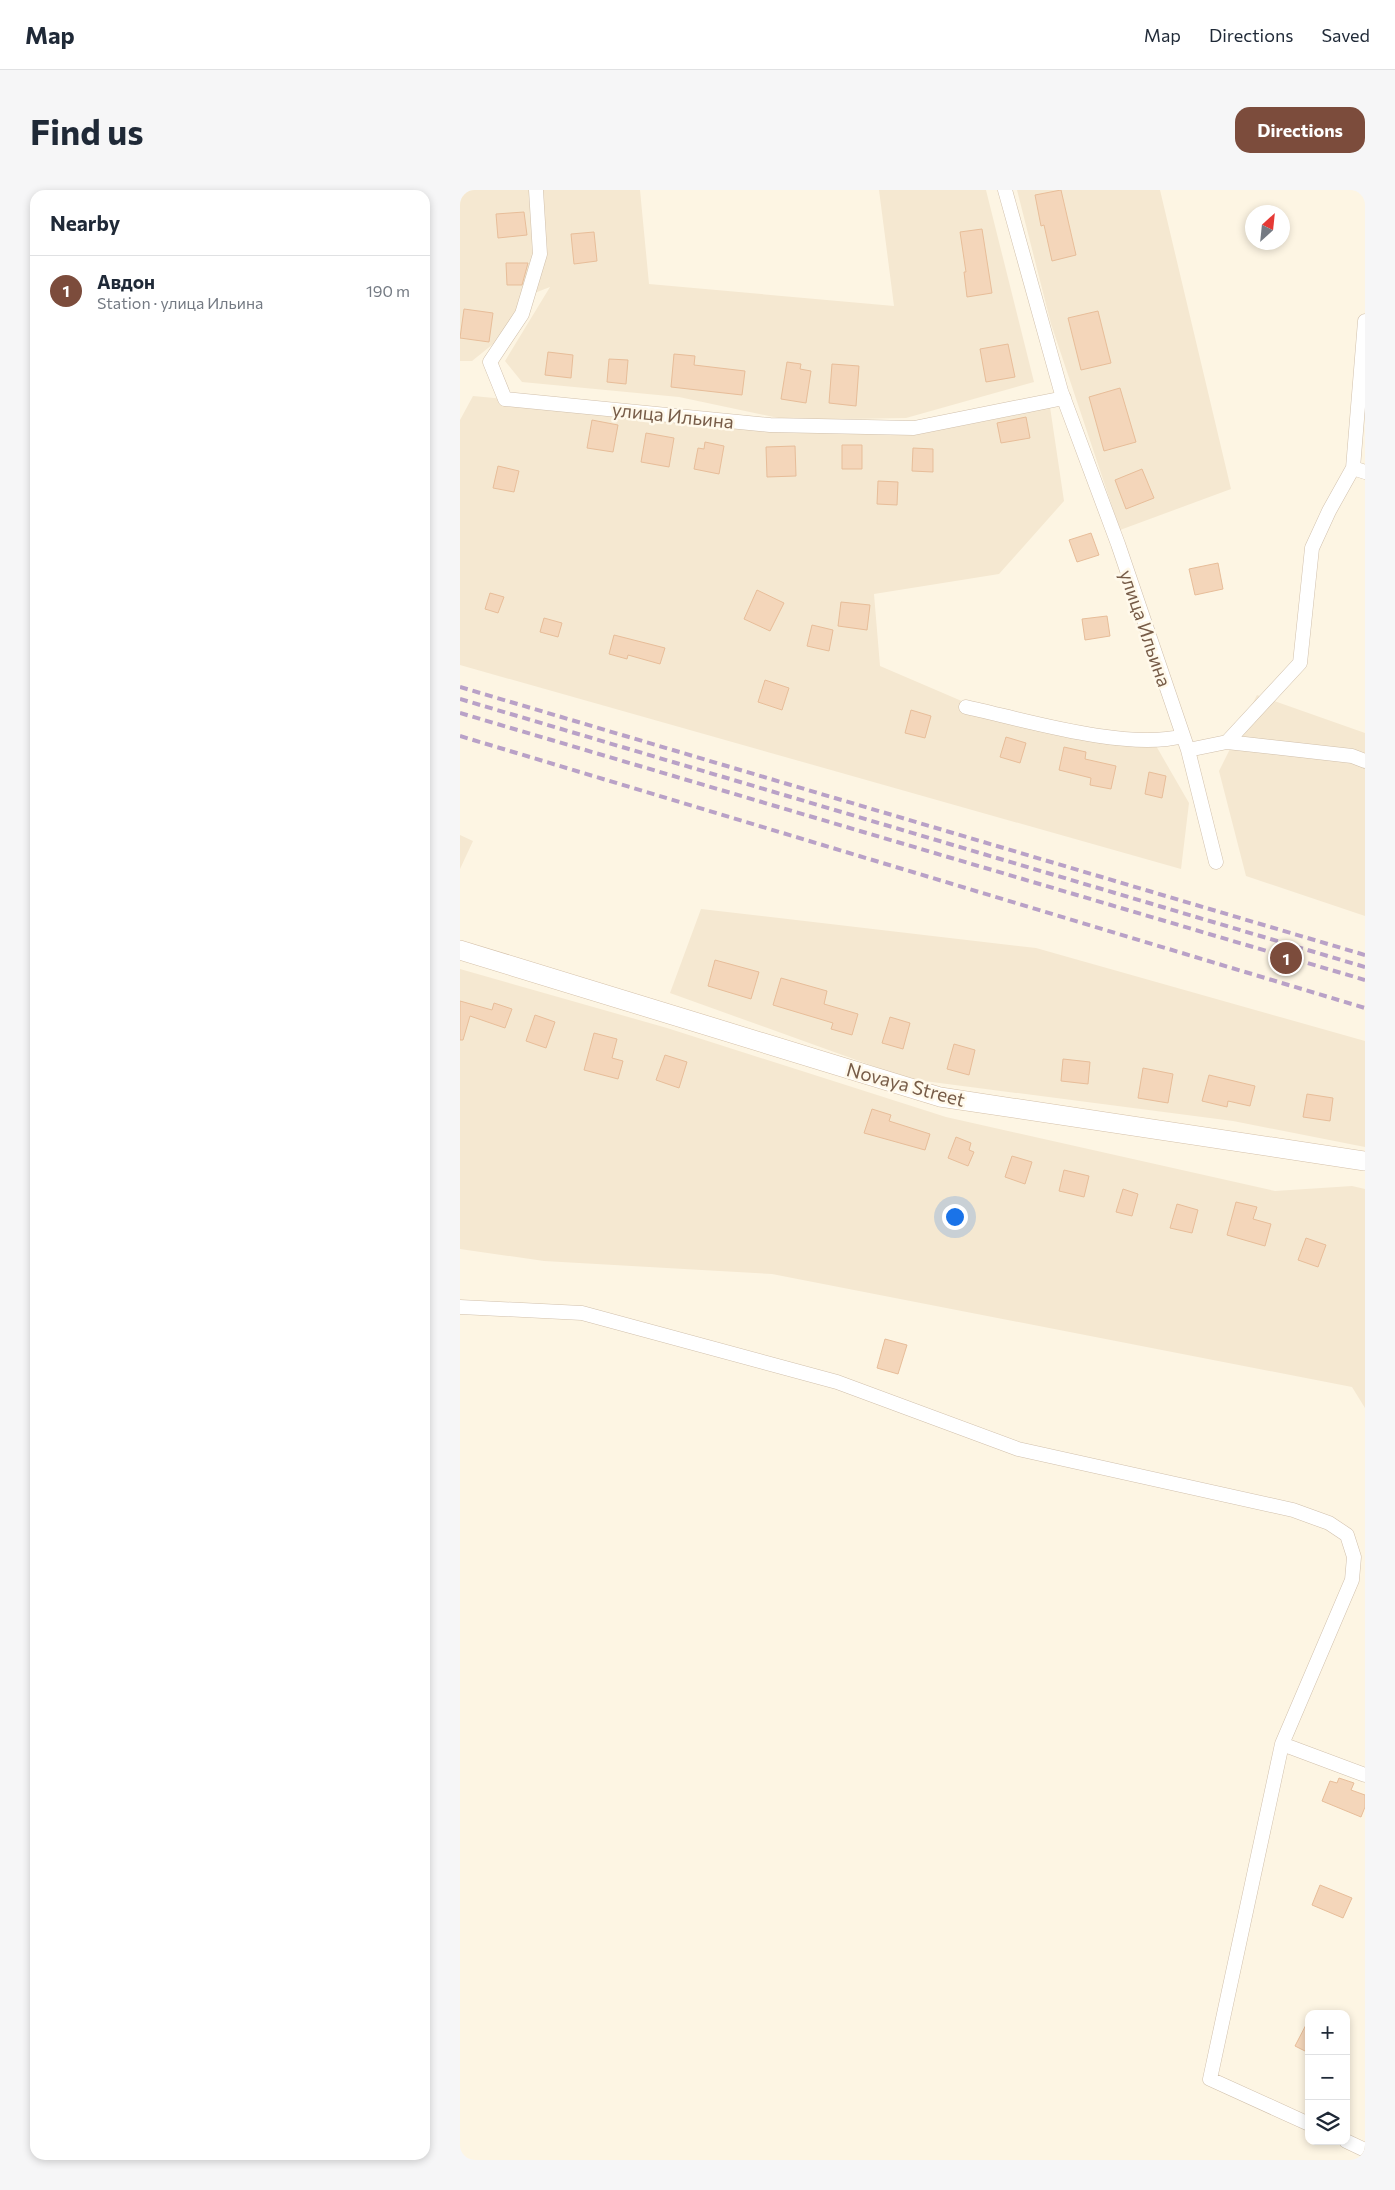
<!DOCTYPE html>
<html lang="en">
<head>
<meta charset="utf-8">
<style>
	body { margin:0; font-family:Commissioner,sans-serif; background:#f6f6f7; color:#1f2937 }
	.controls { position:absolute; right:15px; bottom:15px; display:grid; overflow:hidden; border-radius:10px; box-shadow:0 2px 8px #0003 }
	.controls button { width:45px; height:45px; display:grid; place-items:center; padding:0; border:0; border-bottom:1px solid #e0e1e3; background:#fff; color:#1f2937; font:25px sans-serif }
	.compass { position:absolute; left:785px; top:15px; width:45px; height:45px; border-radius:50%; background:#fff; box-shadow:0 2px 8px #0003; rotate:27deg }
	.you { position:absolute; left:494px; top:1026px; width:18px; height:18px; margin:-12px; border:4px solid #fff; border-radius:50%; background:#1a73e8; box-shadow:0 0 0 8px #1a73e833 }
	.badge { display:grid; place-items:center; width:32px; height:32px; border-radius:50%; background:#7c4c3c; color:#fff; font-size:16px; font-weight:700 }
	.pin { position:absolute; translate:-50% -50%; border:2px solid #fff; box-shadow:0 1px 5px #0006 }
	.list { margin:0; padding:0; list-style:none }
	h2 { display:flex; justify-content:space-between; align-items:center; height:65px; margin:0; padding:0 20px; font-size:21px }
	h2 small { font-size:16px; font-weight:400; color:#747a83 }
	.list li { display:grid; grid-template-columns:32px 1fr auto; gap:15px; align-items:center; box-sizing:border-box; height:70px; padding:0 20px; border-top:1px solid #e0e1e3 }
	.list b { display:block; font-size:19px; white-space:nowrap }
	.list p { margin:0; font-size:16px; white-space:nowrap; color:#747a83 }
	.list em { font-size:16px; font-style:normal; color:#747a83 }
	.icon { flex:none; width:28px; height:28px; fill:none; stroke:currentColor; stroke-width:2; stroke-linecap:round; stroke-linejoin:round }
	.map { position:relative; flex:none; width:905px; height:1970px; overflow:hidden; border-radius:15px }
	header { display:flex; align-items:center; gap:30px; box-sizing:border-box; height:70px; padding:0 25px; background:#fff; border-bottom:1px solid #e0e1e3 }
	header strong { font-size:24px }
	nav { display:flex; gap:28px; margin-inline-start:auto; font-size:18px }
	.intro { display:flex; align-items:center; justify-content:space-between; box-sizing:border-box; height:120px; padding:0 30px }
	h1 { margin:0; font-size:35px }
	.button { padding:12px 22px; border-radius:15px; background:#7c4c3c; color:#fff; font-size:18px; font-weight:700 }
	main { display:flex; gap:30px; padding:0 30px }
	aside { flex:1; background:#fff; border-radius:15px; box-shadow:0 2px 8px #0003 }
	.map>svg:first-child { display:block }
	.residential { fill:#f5e8d1 }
	.building { fill:#f4d6ba; stroke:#e7bd99 }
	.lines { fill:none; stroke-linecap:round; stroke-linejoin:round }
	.street-casing { stroke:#d1c0ac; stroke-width:15 }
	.secondary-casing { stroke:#d4c0a9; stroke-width:20 }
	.street { stroke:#fff; stroke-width:14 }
	.secondary { stroke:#fff; stroke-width:19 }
	.rail { stroke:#b9a1c7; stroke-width:4; stroke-dasharray:8 5; stroke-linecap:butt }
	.labels { text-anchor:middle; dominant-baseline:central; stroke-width:5; stroke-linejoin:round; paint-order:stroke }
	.street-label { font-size:19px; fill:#775c48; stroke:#fff9eb }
</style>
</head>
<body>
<header>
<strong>Map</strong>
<nav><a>Map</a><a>Directions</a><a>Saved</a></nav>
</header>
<div class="intro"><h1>Find us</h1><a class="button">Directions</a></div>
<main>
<aside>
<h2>Nearby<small></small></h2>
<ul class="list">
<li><span class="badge">1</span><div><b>Авдон</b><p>Station · улица Ильина</p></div><em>190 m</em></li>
</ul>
</aside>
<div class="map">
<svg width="905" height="1970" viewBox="0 0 905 1970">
	<rect width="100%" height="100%" fill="#fdf5e3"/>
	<!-- residential -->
	<path class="residential" d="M0,0H180L189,94L434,116L419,0H526L574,192L446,228L328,230L219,207L62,192L45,171L90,97L64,107L38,150L12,171H0Z
		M557,0H700L771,299L660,340L591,134Z
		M13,206L358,239L489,237L590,217L604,311L539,384L414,404L420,476L511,515L695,554L729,613L721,679L0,475V230Z
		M797,505L905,543V726L786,686L759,581Z
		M0,645L13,651L0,679Z
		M241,719L576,758L905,851V957L773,931L449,889L210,803Z
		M0,779L207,838L486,927L815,1001L892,996L905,999V1218L892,1197L312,1084L84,1071L0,1059Z"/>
	<!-- building -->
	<path class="building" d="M601,0L616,65L592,71L584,35L581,36L575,5Z
		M64,22L67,45L38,48L36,24Z
		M522,39L532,103L507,107L504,82H506L500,42Z
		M134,42L137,71L114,74L111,44Z
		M46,73H68L62,95H47Z
		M4,119L33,123L29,152L0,148Z
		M638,121L651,173L621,180L608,128Z
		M548,154L555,187L526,192L520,159Z
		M88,162L113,165L111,188L85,185Z
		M214,164L235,166L234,175L285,181L282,205L211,197Z
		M149,169L168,170L166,194L147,192Z
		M327,172L341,174L340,179L351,181L346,213L321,209Z
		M372,174L399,176L396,216L369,213Z
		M660,198L676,252L644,261L629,207Z
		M566,227L570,248L541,253L537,233Z
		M132,230L158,235L153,262L127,258Z
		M186,243L214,248L209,277L181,272Z
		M245,252L264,256L259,284L234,279L238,258L244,259Z
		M382,255H402V279H382Z
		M335,256L336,286L307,287L306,257Z
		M453,258L473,259V282L452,281Z
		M38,276L59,281L54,302L33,298Z
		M682,279L694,308L666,319L655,290Z
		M418,291L438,292L437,315L417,314Z
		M631,343L639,365L617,372L609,350Z
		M758,373L763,399L735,405L729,379Z
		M297,400L324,413L310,441L284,429Z
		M30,403L44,407L38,423L25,419Z
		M381,412L410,415L407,440L378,436Z
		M647,426L650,446L625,450L622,429Z
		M84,428L102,433L98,447L80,442Z
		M352,435L373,440L369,461L347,456Z
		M154,445L205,458L200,474L168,465L167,469L149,464Z
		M305,490L329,498L322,520L298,512Z
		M451,520L471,526L465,548L445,543Z
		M546,547L566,553L560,573L540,567Z
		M604,557L626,562L625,569L656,576L651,599L630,595L631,588L599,580Z
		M689,582L706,586L702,608L685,604Z
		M255,770L299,782L291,809L248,796Z
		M321,788L367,801L364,814L398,824L392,845L371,839L373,833L313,815Z
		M0,811L32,820L34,813L52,819L45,838L10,826L3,850H0Z
		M75,825L95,832L86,858L66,851Z
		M430,827L450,833L443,859L422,853Z
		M134,843L157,849L152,868L163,871L158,889L124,880Z
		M494,854L515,860L509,885L487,879Z
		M205,865L227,872L219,898L196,890Z
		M603,869L630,872L628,894L601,891Z
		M683,878L713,884L708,913L678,908Z
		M749,885L795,896L790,916L768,911L767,917L742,911Z
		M847,904L873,908L870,931L843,927Z
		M412,919L431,925L429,931L470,944L465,960L404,943Z
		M496,947L511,953L509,960L514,962L508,976L488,968Z
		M552,966L572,972L565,994L545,987Z
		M604,980L629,986L624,1007L599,1001Z
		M663,999L678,1004L672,1026L656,1022Z
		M776,1012L797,1017L793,1029L811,1034L805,1056L767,1045Z
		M717,1014L738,1020L732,1043L710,1038Z
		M846,1048L866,1055L858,1077L838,1070Z
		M425,1149L447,1155L438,1184L417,1178Z
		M879,1588L894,1593L891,1600L905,1605V1617L901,1627L862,1611L870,1591L877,1593Z
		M860,1695L892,1708L883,1728L852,1715Z
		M849,1829V1863L835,1856Z"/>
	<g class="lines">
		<defs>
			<path id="street" d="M76,0L80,64L62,124L30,172L45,209L310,235L454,238L604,208
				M545,0L601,201L658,354L728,560L756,672
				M893,278L905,282
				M506,517C565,530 667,561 723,546
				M767,552L892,566L905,571
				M728,560L767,552L840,473L852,358L869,321L893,278L905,131
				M0,1117L122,1123L377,1192L558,1259L833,1320L869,1333L887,1345L894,1367L892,1390L822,1554
				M849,1934L750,1889L822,1554L905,1585
				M886,1951L905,1960"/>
			<path id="secondary" d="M0,760L480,907L905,971"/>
		</defs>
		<!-- street casing -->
		<use href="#street" class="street-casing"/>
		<!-- secondary casing -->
		<use href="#secondary" class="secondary-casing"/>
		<!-- street -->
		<use href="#street" class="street"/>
		<!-- secondary -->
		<use href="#secondary" class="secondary"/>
		<!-- rail -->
		<path class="rail" d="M0,497L905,765
			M0,509L905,777
			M0,523L905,790
			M0,546L905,818"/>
	</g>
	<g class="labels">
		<!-- street labels -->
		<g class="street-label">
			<text transform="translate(213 225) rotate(6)">улица Ильина</text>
			<text transform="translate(686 438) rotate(71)">улица Ильина</text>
			<text transform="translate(446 894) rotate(15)">Novaya Street</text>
		</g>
	</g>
</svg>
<div class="controls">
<button>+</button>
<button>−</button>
<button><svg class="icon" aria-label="layers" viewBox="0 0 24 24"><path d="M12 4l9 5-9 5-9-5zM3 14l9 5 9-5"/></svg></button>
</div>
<svg class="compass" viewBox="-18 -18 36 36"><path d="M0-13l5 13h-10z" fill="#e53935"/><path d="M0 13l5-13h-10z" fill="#747a83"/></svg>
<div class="you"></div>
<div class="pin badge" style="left:826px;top:768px">1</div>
</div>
</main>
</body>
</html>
